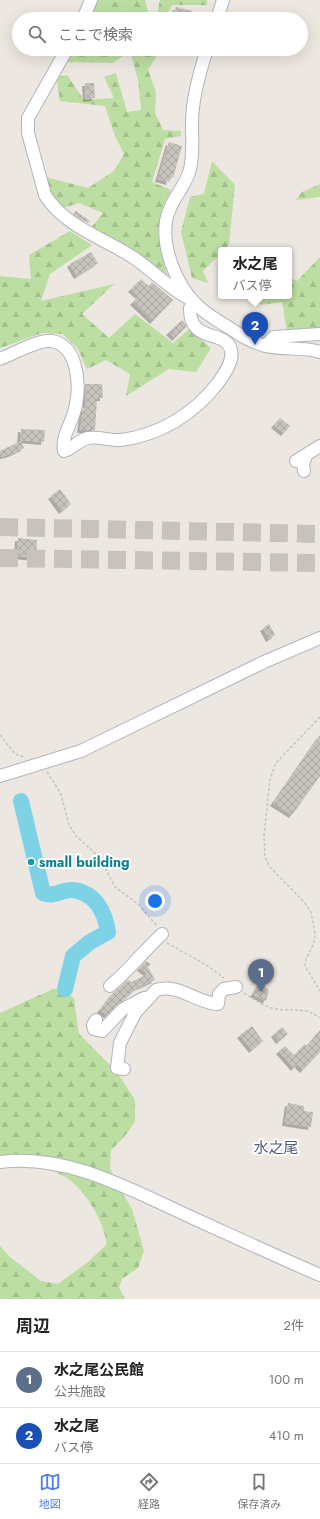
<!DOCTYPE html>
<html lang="ja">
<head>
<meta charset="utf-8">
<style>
	body { margin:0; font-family:Jost,"Noto Sans JP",sans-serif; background:#f2f2f2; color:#222 }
	.you { position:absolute; left:155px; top:901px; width:14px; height:14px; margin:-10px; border:3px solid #fff; border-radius:50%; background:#1a73e8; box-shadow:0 0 0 6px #1a73e833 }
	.badge { display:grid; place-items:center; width:26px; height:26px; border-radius:50%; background:#507beb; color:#fff; font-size:13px; font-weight:700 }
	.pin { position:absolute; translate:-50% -33px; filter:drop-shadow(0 1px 2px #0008) }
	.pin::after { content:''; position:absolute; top:21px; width:14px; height:12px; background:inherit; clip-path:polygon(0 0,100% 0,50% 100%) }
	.popup { position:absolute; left:218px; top:247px; width:74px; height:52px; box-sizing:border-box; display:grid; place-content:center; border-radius:4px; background:#fff; filter:drop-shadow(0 1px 3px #0005); font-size:13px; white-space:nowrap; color:#767676 }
	.popup b { font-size:15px; color:#222 }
	.popup::after { content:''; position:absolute; left:50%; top:100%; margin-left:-8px; border:8px solid transparent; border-top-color:#fff }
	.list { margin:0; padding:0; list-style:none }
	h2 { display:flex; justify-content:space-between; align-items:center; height:52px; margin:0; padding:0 16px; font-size:17px }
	h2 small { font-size:13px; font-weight:400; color:#767676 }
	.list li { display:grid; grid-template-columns:26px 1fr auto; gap:12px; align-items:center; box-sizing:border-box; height:56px; padding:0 16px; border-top:1px solid #e0e0e0 }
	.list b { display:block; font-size:15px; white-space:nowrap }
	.list p { margin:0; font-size:13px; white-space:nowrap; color:#767676 }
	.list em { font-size:13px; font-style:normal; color:#767676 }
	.icon { flex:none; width:22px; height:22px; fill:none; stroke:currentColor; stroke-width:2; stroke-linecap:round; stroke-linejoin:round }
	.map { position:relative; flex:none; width:320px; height:1299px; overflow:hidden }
	.search { position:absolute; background:#fff; box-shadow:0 4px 16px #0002; left:12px; right:12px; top:12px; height:44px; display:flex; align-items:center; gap:10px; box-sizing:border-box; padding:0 14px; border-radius:22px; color:#767676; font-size:15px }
	.sheet { height:164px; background:#fff }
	nav { display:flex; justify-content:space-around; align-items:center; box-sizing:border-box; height:56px; border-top:1px solid #e0e0e0; background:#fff; font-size:11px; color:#767676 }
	nav a { display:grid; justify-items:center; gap:2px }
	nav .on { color:#507beb }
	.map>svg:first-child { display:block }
	.forest { fill:url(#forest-firs) }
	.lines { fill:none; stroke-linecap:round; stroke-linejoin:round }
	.river { stroke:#7dd3e5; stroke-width:16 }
	.building { fill:url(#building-cross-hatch); filter:url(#shadow) }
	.highway-tunnel { stroke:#c7c2bd; stroke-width:18; stroke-dasharray:18 9; stroke-linecap:butt }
	.minor-casing { stroke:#b1b4bc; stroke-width:14 }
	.path { stroke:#c4c4c4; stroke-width:1.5; stroke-dasharray:3 2; stroke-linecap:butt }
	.minor { stroke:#fff; stroke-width:12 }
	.culture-dot { fill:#0f9aa8; stroke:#fff; stroke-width:1.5 }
	.labels { text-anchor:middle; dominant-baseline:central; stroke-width:4; stroke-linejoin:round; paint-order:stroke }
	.culture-label { font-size:14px; font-weight:bold; fill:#0d838f; stroke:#fff; text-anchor:start }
	.neighbourhood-label { font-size:15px; fill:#505c7a; stroke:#fff }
</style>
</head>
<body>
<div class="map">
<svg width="320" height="1299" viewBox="0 0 320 1299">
	<defs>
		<pattern id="forest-firs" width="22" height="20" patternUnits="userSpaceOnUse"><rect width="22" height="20" fill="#bcdea2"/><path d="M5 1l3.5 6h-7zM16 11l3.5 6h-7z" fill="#a2bf8c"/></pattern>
		<pattern id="building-cross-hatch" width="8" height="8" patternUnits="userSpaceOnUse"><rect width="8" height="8" fill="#c6c2bc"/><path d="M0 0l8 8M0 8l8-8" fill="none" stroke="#aaa7a2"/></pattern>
		<filter id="shadow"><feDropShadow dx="-3" dy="3" stdDeviation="0" flood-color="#0004"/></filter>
	</defs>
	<rect width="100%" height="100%" fill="#ede7e1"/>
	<!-- forest -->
	<path class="forest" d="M96,0H145L150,19H88Z
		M160,0H207V5H172L165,19H156Z
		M72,49H161L148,70L156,92L155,113L163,130L181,131V136L165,139L152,182L171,190C152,223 158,242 168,278C145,256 119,242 90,229L103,213L79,203L63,208L52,199L42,176L88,188L114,171L124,154L115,136L105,106L60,101L56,77L67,75L84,100L114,98L104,77L116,73L127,112L141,110L138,80L130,51L113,63L64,62Z
		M212,161L235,185L229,244L224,250H221V253L203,271L208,283L192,278L181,232L190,197L204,194Z
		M320,184V197L296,200L302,192Z
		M70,231L92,245L50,274L41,301L114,284L82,314L109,338L135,314L173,343L189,329L211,348L196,372L169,369L126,396L130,374L106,360L87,369L78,349L63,334L42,333L0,348V276L31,279L29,255Z
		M320,257V340L288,338L282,302L261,305L253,296H289V277L297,281Z
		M53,989H65L74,999L79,1034L117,1072L135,1100V1122L124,1137L111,1150L110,1168L120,1189L132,1209L144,1251L138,1268L122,1279L119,1287L125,1299H0V1246L10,1257L41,1281L58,1284L88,1262L107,1244C103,1221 89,1196 71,1181C64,1175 54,1172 47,1167C31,1159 18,1152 0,1157V1013Z"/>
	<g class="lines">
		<!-- river -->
		<path class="river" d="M21,801L43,893C55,898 62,889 73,890C96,893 105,912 108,932L90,942L73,956L65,989"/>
	</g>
	<!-- building -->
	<path class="building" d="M176,7L192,11L190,19H173Z
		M85,83H94L95,98L86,99Z
		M169,142L182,146L173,178L170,177L169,182L158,179Z
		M76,211L90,221L88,223L73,214Z
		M91,252L98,263L77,276L70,264Z
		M141,279L149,286L152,282L173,300L153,321L133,302L139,296L131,289Z
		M182,320L187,326L175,338L169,332Z
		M85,384H102L103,398H97L95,430H80L83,408H86Z
		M280,418L290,426L284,433L274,425Z
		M21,429L45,430L44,442L20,440Z
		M21,441L24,448L11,454L0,457V451Z
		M60,489L71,504L62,511L51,496Z
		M18,538L37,540L36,558L17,556Z
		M269,624L275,635L269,639L263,628Z
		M320,735V776L292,815L273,803Z
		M146,961L151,964L148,967L155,980L137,988L107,1015L100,1010L112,994L128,980L131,982L148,974L140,968Z
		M260,983L269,990L266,1001L253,994Z
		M252,1026L263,1041L252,1050L240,1035Z
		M282,1027L288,1034L279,1041L274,1034Z
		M320,1030V1052L303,1070L297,1064L294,1068L279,1051L285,1046L294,1055L305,1044L307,1046Z
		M288,1103L304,1106V1111L313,1112L311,1127L285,1123Z"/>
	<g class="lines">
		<!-- highway-tunnel -->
		<path class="highway-tunnel" d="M0,527L320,534
			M0,558L320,563"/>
		<defs>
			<path id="minor" d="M83,19L91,0
				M217,19L223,0
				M67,49L28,118V133L45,195C65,227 104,238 134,258C153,271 168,287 188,298
				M207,49C201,68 195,88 193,108C190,128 195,148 190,169C186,187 169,201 166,221C162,248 176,285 196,304C205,314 217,320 228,327C239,334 250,342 263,345C281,351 302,346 320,352
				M265,346L274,337L320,334
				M0,359C13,354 39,339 52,341C78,346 80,384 76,404C74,421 61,434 64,451C73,449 78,440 88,438C99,436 110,441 121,440C160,435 194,414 218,383C224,374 234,361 231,350C226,329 189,344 190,308L195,304
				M296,461L320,446
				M304,471L303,464L306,456
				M0,776L81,751L264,662L320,638
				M110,986C129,970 144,951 162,934
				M96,1020L93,1025L94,1029L102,1031L123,1009L144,998
				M124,1069L117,1068L120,1043L135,1013L156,990C179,983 196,1003 218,1004L219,994L224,989L236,987
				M0,1162C69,1153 135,1192 195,1219C237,1238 278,1257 320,1275"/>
		</defs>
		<!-- minor casing -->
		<use href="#minor" class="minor-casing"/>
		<!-- path -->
		<path class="path" d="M320,717L276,763L270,779L264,835L265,857L269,866L304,902L311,912L315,934L314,943L306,959L305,966L320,991
			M0,735L15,754L24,757
			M47,772L61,794L69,825L76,836L99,857L115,887L138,904L157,926
			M167,943L208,966L224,978
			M244,993C252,998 260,1004 269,1007C287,1014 302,1004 320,1018"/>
		<!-- minor -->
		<use href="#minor" class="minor"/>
	</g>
	<!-- markers -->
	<circle class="culture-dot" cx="31" cy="862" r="4"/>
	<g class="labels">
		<!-- culture labels -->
		<g class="culture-label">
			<text x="39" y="862">small building</text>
		</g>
		<!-- neighbourhood labels -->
		<g class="neighbourhood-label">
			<text x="276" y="1148">水之尾</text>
		</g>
	</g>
</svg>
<div class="you"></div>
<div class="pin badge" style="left:261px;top:992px;background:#5c6f8a">1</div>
<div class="pin badge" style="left:255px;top:345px;background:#1a4fb4">2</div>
<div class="popup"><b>水之尾</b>バス停</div>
<div class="search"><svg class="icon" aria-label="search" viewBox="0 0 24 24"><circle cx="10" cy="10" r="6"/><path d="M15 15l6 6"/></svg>ここで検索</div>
</div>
<section class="sheet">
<h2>周辺<small>2件</small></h2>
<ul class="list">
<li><span class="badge" style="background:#5c6f8a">1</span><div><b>水之尾公民館</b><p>公共施設</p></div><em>100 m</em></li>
<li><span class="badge" style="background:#1a4fb4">2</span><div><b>水之尾</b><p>バス停</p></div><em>410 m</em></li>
</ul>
</section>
<nav>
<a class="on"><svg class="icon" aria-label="map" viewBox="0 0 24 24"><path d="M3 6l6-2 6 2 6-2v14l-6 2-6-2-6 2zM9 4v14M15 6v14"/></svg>地図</a>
<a><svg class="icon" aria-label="directions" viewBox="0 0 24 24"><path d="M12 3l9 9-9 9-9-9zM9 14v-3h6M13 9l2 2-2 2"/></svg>経路</a>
<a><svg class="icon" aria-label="saved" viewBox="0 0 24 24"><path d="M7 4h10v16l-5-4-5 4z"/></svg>保存済み</a>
</nav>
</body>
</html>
